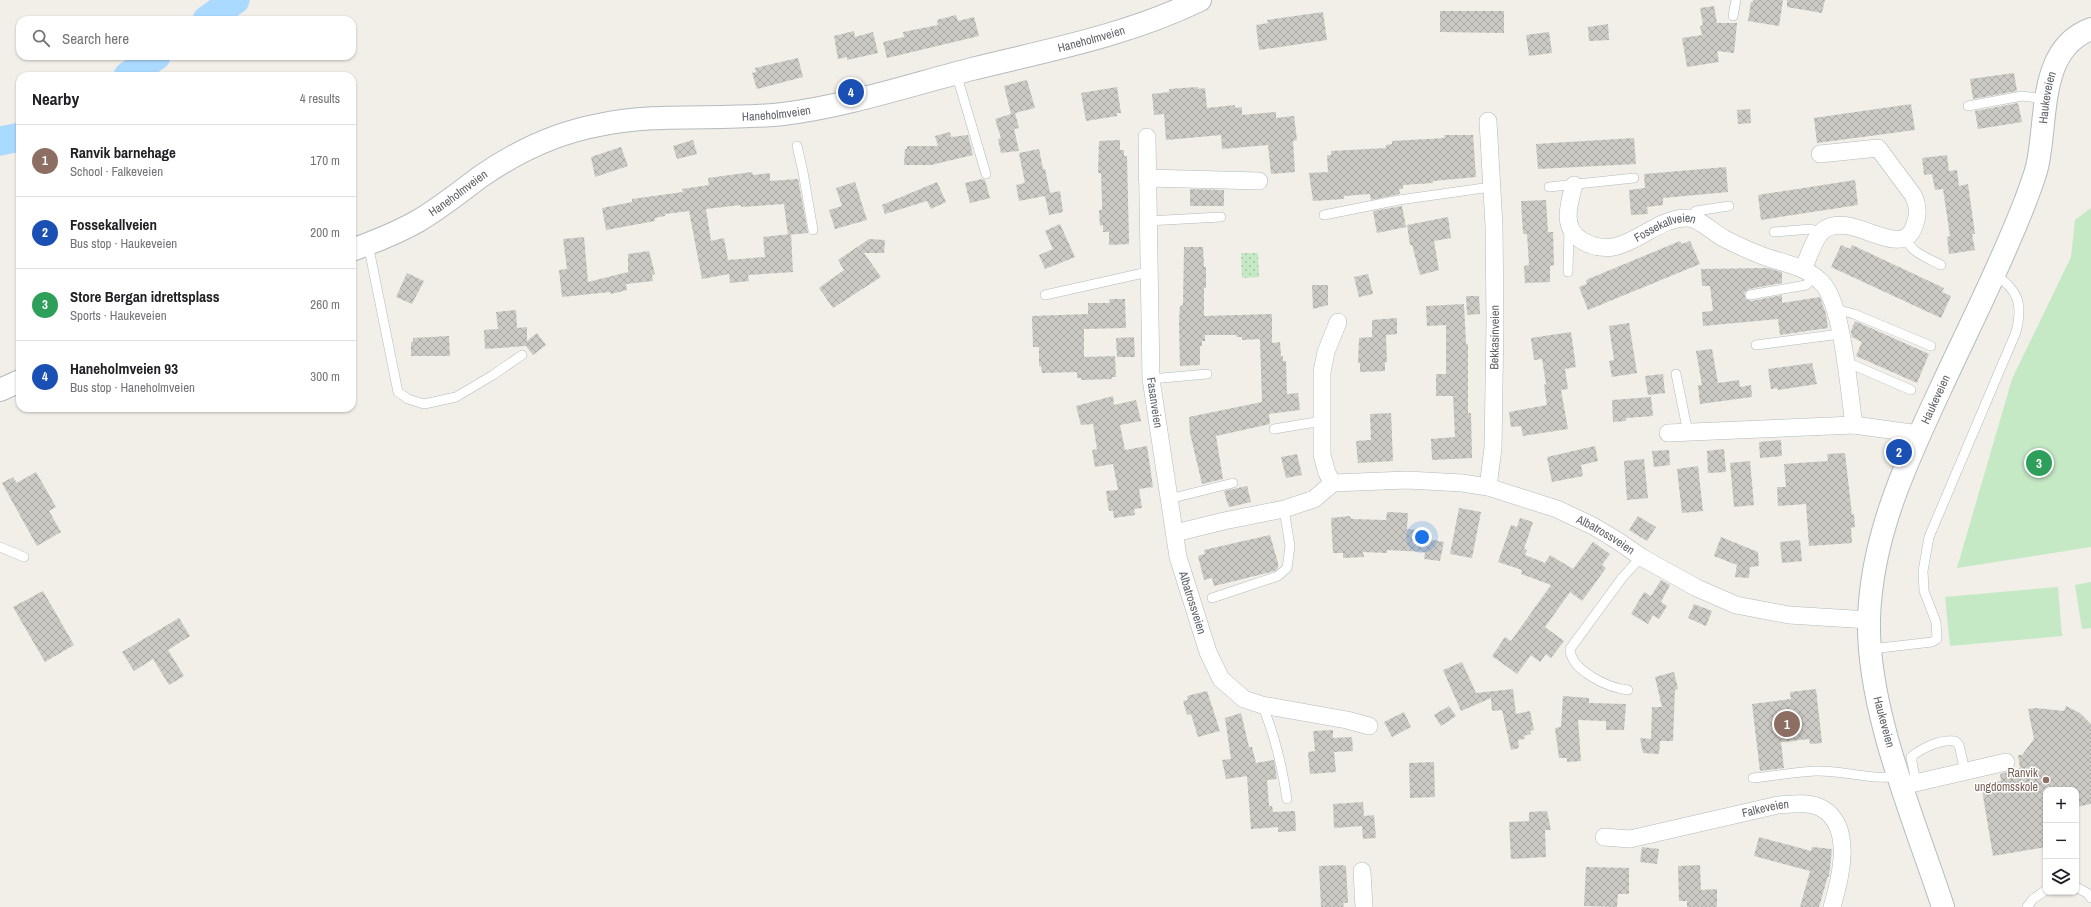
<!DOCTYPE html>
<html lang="en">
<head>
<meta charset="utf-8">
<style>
	body { margin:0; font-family:"Archivo Narrow",sans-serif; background:#f6f6f6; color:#202124 }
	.controls { position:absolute; right:12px; bottom:12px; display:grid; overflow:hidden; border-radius:8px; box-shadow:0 1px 3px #0004 }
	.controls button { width:36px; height:36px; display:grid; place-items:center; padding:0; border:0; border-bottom:1px solid #e0e0e0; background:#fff; color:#202124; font:20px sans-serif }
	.you { position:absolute; left:1422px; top:537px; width:14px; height:14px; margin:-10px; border:3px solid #fff; border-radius:50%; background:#1a73e8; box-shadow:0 0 0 6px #1a73e833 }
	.badge { display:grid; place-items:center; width:26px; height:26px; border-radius:50%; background:#0f766e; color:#fff; font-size:13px; font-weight:700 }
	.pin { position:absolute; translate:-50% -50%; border:2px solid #fff; box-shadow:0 1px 4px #0006 }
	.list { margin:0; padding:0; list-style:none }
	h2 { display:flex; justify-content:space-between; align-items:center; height:52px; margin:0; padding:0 16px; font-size:17px }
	h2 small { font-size:13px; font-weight:400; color:#757577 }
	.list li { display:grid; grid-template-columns:26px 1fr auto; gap:12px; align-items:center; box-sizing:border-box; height:72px; padding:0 16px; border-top:1px solid #e0e0e0 }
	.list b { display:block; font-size:15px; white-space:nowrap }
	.list p { margin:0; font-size:13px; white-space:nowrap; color:#757577 }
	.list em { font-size:13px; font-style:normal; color:#757577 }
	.icon { flex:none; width:22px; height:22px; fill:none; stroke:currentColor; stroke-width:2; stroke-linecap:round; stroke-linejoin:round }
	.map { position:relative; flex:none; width:2091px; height:907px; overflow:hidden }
	.search { position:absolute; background:#fff; box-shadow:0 1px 3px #0004; left:16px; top:16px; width:340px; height:44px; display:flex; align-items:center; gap:10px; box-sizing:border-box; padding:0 14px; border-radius:12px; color:#757577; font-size:15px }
	.panel { position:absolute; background:#fff; box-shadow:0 1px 3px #0004; left:16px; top:72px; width:340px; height:340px; border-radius:12px }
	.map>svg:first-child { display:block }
	.park { fill:url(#park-dots) }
	.pitch { fill:#c5e8c5 }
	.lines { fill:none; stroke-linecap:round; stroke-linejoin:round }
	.river { stroke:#aadaff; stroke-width:29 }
	.building { fill:url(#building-cross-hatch) }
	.lane-casing { stroke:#b5b8bc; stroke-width:10 }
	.street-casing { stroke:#b5b8bc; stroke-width:18 }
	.secondary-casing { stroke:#b6babf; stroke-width:24 }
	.lane { stroke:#fff; stroke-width:9 }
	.street { stroke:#fff; stroke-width:17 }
	.secondary { stroke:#fff; stroke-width:22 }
	.education-dot { fill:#8d6e63; stroke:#fff; stroke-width:1.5 }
	.labels { text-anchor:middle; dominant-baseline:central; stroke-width:3; stroke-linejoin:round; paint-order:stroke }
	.street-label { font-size:12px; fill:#5f6368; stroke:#fff }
	.education-label { font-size:12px; fill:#785e54; stroke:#fff; text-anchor:end }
</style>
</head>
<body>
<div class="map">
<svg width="2091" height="907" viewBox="0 0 2091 907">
	<defs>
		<pattern id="park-dots" width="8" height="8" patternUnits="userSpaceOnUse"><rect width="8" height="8" fill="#c5e8c5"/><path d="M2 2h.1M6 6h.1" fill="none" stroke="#a3c0a4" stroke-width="1.8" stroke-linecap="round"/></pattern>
		<pattern id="building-cross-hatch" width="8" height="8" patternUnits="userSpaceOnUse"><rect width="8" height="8" fill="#cccac5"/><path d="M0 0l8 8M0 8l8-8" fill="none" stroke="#a9a8a4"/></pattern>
	</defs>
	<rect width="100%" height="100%" fill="#f1efe8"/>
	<!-- park -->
	<path class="park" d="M1241,253H1258L1259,277L1242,278Z"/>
	<!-- pitch -->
	<path class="pitch" d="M2091,208V547L1957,568L2012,379L2071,257L2075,220Z
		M2091,582V628L2082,629L2075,585Z
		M2058,587L2062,636L1950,646L1945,597Z"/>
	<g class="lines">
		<!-- river -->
		<path class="river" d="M207,20L235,0
			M128,76L156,56
			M0,141L20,137"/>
	</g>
	<!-- building -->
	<path class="building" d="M1753,0H1783L1779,26L1748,21L1751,2H1753Z
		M1787,0H1825L1822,13L1787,7Z
		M1714,6L1717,23H1737L1734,53L1717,51L1719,62L1687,67L1682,38L1702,35L1700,26L1703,25L1700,8Z
		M1440,11H1504V33L1440,32Z
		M1323,12L1327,40L1259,50L1256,25L1268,23L1267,20Z
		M956,15L958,21L974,17L979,36L887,58L883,42L904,37L903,32L938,25L937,20Z
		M1608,24L1609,40L1589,41L1588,27Z
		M854,31L855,37L873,32L878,53L847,60V57L838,59L834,36Z
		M1549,32L1552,53L1529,56L1526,35Z
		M798,58L803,77L757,89L752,73L756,72L755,68Z
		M2014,73L2017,91L1973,99L1970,79Z
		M1027,80L1035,108L1015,113L1019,128L1014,129L1019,151L1001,153L998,139L1001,138L995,119L1011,114L1004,86Z
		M1117,87L1121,113H1117V116L1086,121L1081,93Z
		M1198,87V89L1205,88L1207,108L1235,105V108L1242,107V115L1276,112V118L1294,116L1297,140L1293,141L1295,172L1271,174L1268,145L1222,149L1221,135L1166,140L1164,114L1154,115L1152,94L1169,92V89Z
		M2018,103L2022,122L1978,129L1975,111Z
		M1911,104L1915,130L1817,143L1814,118Z
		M1750,109L1751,123L1738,124L1737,110Z
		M950,132L951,137L968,135L973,155L931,165H904L905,149H907V146H938L935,136Z
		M1444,135H1473L1476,177L1433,181V183L1403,185V189H1399L1400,194L1371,200L1370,194L1344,196V199L1313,201L1309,173L1328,172L1327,155H1331V151L1386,148V145L1392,144V141L1445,138Z
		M1634,138L1636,164L1538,169L1536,144Z
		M693,140L697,154L677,159L673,146Z
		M1120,140V150H1124V156H1127L1129,244L1109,245V232H1103V225L1100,226L1099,210H1102V203L1101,173H1098L1099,141Z
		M621,147L628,166L595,177L591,157Z
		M1039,149L1043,169H1045L1050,193L1060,191L1063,212L1049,215L1045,196L1019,201L1016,185L1025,183L1019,153Z
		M1947,155L1949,171L1957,170L1959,186L1968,184L1975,234H1972L1975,250L1949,254L1947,237L1950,236L1943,189L1935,190L1932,174L1924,175L1922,158Z
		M1726,167L1728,192L1663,198V205L1647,207L1648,214L1631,215L1629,190L1645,188L1644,174Z
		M752,172L753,175L770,173V181L798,179L808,233L788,235L784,204L741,207V205L706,209L711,241L724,238L728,260L765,257L763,237L791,234L793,272L748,275L749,281L730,283L729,274L702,279L689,211L665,214V216L655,218V221L606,230L602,208L632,202V199L683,192L682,189L709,185L708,178Z
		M982,179L985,180L990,198L970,203L965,183Z
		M1855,180L1858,205L1761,220L1758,195Z
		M855,182L867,220L835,229L829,210L842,206L836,188Z
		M937,182L946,202L931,209L927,201L885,214L882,205Z
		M1190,189L1224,190V206H1190Z
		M1546,200L1548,232H1553L1554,265L1550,266V282L1525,283L1524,266L1529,265L1527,234H1523L1521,201Z
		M1402,206L1406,227L1377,233L1373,211Z
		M1448,217L1451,238L1434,241L1439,270L1420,275L1412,245H1410L1407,225Z
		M1060,224L1075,257L1045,269L1039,255L1053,249L1045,231Z
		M584,237L588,282L628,272V254L649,251L655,274L652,275L653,281L626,284L627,290L611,294L610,292L562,297L559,270L567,269L563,239Z
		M869,239L885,240L884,253H864L881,277L833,308L819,288L844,270L838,260Z
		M1680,241L1682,244L1690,241L1700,264L1588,310L1579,287L1587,284L1586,280Z
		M1841,245L1850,249L1852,245L1944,288L1942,292L1951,296L1941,318L1831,267Z
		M1184,247H1203L1204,267H1206V288H1204V316L1272,314V343L1280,342L1281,356H1283V361H1286L1287,394L1298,393L1300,410L1269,414L1270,424L1216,436L1223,479L1202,484L1190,433L1189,417L1262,402L1260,339L1242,340V337H1237L1236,335H1205V341H1202V346H1200V365L1180,366L1179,322L1180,306L1183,305Z
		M1767,268L1782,272V283L1749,289L1744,293L1746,299L1751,301L1782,295V303L1820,297L1826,314L1828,328L1780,335L1778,319L1703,326L1702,312L1713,311L1710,286H1702L1701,269Z
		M407,273L424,281L412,304L396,297Z
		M1368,274L1373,294L1359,297L1354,277Z
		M1312,285H1328V305L1313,309Z
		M1466,296H1479L1480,314L1467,315Z
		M1109,299H1125L1126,328L1084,329V357L1115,356L1116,377H1112V379L1081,380V378H1077V372L1042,373L1041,366H1039V347H1033L1032,316L1088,314V303H1110Z
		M1464,304L1466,344H1468V413H1471L1472,458L1432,460L1431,439L1455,437L1453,396H1436V374H1446V325L1427,326L1426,306Z
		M516,310L517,328L527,327V341L537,333L546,345L533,355L526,346L485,349L484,330L498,329L496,312Z
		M1397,318V334L1386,335L1387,362H1385V371L1360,372V363H1358L1359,338L1372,337V320Z
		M1855,321L1929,354L1917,383L1856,356L1862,342L1852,337L1851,331Z
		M1629,323L1637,373L1612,377L1609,361L1614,360L1609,326Z
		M1571,332L1576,367L1565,369L1568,389L1561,390L1568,429L1523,436L1521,426L1511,427L1509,412L1547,405L1544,385L1546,384L1542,359L1534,360L1531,338Z
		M449,336L450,356H411V342H413V338Z
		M1134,337L1135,357H1117L1116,338Z
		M1712,349L1718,383L1739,380L1740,387L1751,385L1752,397L1700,404L1698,385H1702L1696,351Z
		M1812,363L1817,384L1778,390L1777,388L1771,389L1768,369Z
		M1663,374L1665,393L1648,395L1645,376Z
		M1113,396L1114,405L1136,400L1141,421L1120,425L1125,450L1147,446L1153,487L1139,489L1142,508L1134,509L1135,515L1114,518L1113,511H1109L1106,491L1118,490L1113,464L1095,467L1092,450L1097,449L1093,424L1081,425L1076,406Z
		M1651,397L1653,416L1626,418V421L1613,422L1612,400Z
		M1391,413L1393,461L1358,463L1356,441L1371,440L1370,414Z
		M1781,440L1782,456L1760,458L1759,442Z
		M1595,446L1598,461L1581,465L1583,476L1552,482L1547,457Z
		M1724,449L1726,472L1708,473L1707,451Z
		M1669,450L1670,465L1654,467L1652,451Z
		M1845,453L1852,515L1854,514L1855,527L1851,528L1852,543L1809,546L1806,504L1778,506L1777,487H1786L1784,464L1828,461L1827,454Z
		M1297,454L1302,475L1286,478L1281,457Z
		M1644,459L1648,498L1627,500L1624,461Z
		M1750,461L1754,505L1734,507L1730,463Z
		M1698,466L1703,511L1682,513L1677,469Z
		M36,472L56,507L49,511L61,532L37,546L2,483L13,477L17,483Z
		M1247,486L1251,502L1230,507L1228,505L1224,491Z
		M1459,508L1481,512L1472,558L1450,554Z
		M1387,512L1408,513L1407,529L1422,530V538L1444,542L1440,561L1424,559L1425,552L1387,550V553L1363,552L1364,557L1343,558V553H1333L1331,518L1350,516L1351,519L1386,520Z
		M1638,516L1656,527L1647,541L1629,530Z
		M1520,518L1533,522L1524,549L1527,550L1525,555L1545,563L1550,555L1573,569L1593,542L1610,554L1602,565L1606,568L1582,601L1570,592L1545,627L1564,641L1551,658L1546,654L1540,662L1531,655L1517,674L1492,656L1505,637L1511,641L1551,585L1521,574L1522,570L1498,562L1511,525L1517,527Z
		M1270,535L1278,563V568L1275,571L1214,586L1212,578L1204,580L1198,556L1205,554L1204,550Z
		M1721,537L1758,552L1759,566L1750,567L1749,578L1735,577L1737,565L1714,556Z
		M1800,540L1802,561L1782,563L1780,542Z
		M1661,580L1670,585L1661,602L1667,606L1659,619L1653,615L1648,624L1631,614L1644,592L1651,596Z
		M43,591L74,645L45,662L13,607Z
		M1694,604L1712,611L1706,626L1688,618Z
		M179,618L190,636L168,650L184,676L169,685L153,659L134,671L122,652Z
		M1462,662L1476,693L1513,689L1516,714L1530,711L1534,730L1530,731L1531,734L1524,736L1525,739L1518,740L1519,748L1511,750L1502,710L1492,711L1491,698L1461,711L1443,670Z
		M1674,672L1678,689L1675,690L1673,741H1660L1659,754L1643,753L1640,738L1651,739L1652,707H1662L1655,677Z
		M1816,689L1822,743L1810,744L1809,739L1781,742L1784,768L1760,771L1752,704L1791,699L1790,692Z
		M1207,691L1220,731L1198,737L1191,714L1187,715L1183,701L1188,700L1187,696Z
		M1563,696L1589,698V703L1626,704L1624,730H1606V721L1578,720L1581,761L1567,762V758H1559L1555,728L1561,727Z
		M1449,706L1456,716L1441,726L1434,715Z
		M2066,706L2080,713L2091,724V804L2076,807V790H2046V847L1993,856L1981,784L2001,781L2000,774L2020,768L2018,755H2022L2034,739L2028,709L2036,708L2064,711Z
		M1404,712L1411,727L1392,737L1384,722Z
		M1241,713L1249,747H1252L1256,763L1274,760L1277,779L1267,780L1269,806H1272L1273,812L1295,811L1296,831L1278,832V827L1251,829L1247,776L1226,779L1222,760L1231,759L1225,718Z
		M1333,730V738L1352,737L1353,751L1334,752L1336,772L1310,774L1308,752L1315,751L1313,731Z
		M1434,762L1435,797L1410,798L1409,763Z
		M1363,802L1364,816L1374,815L1376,838L1363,839L1362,826L1334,828L1333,804Z
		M1547,811L1551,830H1545L1546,857L1511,859L1509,822L1529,821V812Z
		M1759,837L1811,851L1812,847L1832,849L1829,877L1828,876L1819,907H1800L1810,871L1754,856Z
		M1642,847L1659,849L1657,864L1640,862Z
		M1342,865L1346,866L1348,903H1343L1344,907H1321L1319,866Z
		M1700,865L1701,890L1717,889V907H1687V901H1679L1678,866Z
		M1586,867L1629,868V894H1618L1617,907L1584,906Z"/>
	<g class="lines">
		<defs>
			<path id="lane" d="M1733,16L1736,0
				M956,73L986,174
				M1968,106L2022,96L2047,99
				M797,146L803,172L813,230
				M1549,187L1634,178
				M1324,215L1399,200L1491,187
				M1690,218L1696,211L1729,206
				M1147,221L1221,217
				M1774,232L1811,229L1820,234
				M1906,237C1909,252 1928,258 1941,265
				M368,244L398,392L408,399L424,404L456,397L493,375L522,355
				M1568,272L1569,230
				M1045,295L1148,272
				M1750,295L1806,285L1815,276
				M1836,309L1854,314L1931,346
				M1756,345L1840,334
				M1844,361L1911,390
				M1676,374L1688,433
				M1151,379L1207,374
				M1274,429L1322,421
				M1169,499L1233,483
				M0,547L24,557
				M1212,598L1278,576L1287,568L1290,546L1284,509
				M1871,649L1932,642L1937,639L1936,622L1924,591L1923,571L1929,537L2016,332C2023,304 2019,290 1994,274
				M1628,690C1609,688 1571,671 1570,649L1622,578L1641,557
				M1262,705C1275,735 1282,766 1287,799
				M1753,778C1774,776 1795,772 1815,771C1844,770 1871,781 1899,776
				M1916,782L1911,757C1922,748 1940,739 1955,741L1959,745L1965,771
				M2076,887L2087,893L2091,898
				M2027,907L2033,899L2046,890"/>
			<g id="street">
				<path id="s1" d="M1147,137L1151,379L1178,557L1208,652L1221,679L1244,699L1262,705L1347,720L1369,726"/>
				<path d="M1147,178L1259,181"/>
				<path id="s2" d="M1574,185C1569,204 1561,227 1581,240C1623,266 1649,217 1688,218C1701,219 1713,233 1725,239C1737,245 1750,251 1763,256C1785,264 1807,266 1823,284C1843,307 1849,392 1854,425"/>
				<path d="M1803,269C1809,257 1814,236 1825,229C1854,211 1903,264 1915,224C1919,213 1918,205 1913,195L1878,148L1820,154"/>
				<path d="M1668,433L1854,425L1919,434"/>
				<path d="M1333,483L1327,473L1322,455V372L1326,352L1338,322"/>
				<path id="s3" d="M1488,487L1493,448L1495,322L1494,226L1488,121"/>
				<path id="s4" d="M1175,533L1224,521L1284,509L1314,499L1333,483L1407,480L1462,483L1488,487L1557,509L1593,526L1618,541L1641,557L1697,588L1736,605L1789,615L1869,620"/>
				<path d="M1902,786L2006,762"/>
				<path id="s5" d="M1604,837L1630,839L1778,805C1792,804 1810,801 1823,809C1854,828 1840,880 1832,907"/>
				<path d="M1362,871L1364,907"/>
			</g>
			<g id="secondary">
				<path id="s6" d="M352,250C374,242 397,233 418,221C440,208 460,192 480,177C516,152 556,133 599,125C660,112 722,121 783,114C847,106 910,85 972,69C1049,50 1128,35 1200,0"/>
				<path d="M0,390L20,381"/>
				<path id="s7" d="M1943,907C1915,821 1867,711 1869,620C1871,538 1905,465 1939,392C1968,329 2000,267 2025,202C2029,191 2034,179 2037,167C2048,121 2037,49 2091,29"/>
			</g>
		</defs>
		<!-- lane casing -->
		<use href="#lane" class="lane-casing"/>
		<!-- street casing -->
		<use href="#street" class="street-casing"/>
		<!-- secondary casing -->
		<use href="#secondary" class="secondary-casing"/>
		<!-- lane -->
		<use href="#lane" class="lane"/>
		<!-- street -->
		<use href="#street" class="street"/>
		<!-- secondary -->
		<use href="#secondary" class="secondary"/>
	</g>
	<!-- markers -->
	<circle class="education-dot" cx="2046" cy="780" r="4"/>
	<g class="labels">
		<!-- street labels -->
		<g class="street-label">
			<text stroke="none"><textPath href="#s6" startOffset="781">Haneholmveien</textPath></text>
			<text stroke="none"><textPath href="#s7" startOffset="854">Haukeveien</textPath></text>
			<text stroke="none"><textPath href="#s6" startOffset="457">Haneholmveien</textPath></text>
			<text stroke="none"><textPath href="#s6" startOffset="121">Haneholmveien</textPath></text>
			<text stroke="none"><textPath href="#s2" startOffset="150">Fossekallveien</textPath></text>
			<text stroke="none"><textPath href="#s3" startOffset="150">Bekkasinveien</textPath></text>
			<text stroke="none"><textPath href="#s7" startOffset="530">Haukeveien</textPath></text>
			<text stroke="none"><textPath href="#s1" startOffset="266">Fasanveien</textPath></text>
			<text stroke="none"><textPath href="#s4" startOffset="451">Albatrossveien</textPath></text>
			<text stroke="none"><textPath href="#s1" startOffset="470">Albatrossveien</textPath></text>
			<text transform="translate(1884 722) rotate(75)">Haukeveien</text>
			<text stroke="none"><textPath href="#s5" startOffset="165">Falkeveien</textPath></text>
		</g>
		<!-- education labels -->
		<g class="education-label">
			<text x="2038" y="773">Ranvik<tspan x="2038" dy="14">ungdomsskole</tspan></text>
		</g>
	</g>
</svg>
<div class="controls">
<button>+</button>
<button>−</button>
<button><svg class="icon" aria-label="layers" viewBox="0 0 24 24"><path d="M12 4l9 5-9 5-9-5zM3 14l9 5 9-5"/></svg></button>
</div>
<div class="you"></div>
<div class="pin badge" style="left:1787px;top:724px;background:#8d6e63">1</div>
<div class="pin badge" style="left:1899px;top:452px;background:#1a4fb4">2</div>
<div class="pin badge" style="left:2039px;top:463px;background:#2e9e5b">3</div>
<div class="pin badge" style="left:851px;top:92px;background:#1a4fb4">4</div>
<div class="search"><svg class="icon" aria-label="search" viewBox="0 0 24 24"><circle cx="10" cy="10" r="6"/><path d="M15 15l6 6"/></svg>Search here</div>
<section class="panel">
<h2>Nearby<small>4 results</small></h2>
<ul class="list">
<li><span class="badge" style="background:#8d6e63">1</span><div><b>Ranvik barnehage</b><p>School · Falkeveien</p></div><em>170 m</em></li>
<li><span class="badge" style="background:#1a4fb4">2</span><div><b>Fossekallveien</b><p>Bus stop · Haukeveien</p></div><em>200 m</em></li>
<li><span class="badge" style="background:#2e9e5b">3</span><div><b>Store Bergan idrettsplass</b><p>Sports · Haukeveien</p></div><em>260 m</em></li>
<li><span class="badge" style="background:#1a4fb4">4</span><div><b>Haneholmveien 93</b><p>Bus stop · Haneholmveien</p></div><em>300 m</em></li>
</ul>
</section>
</div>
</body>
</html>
